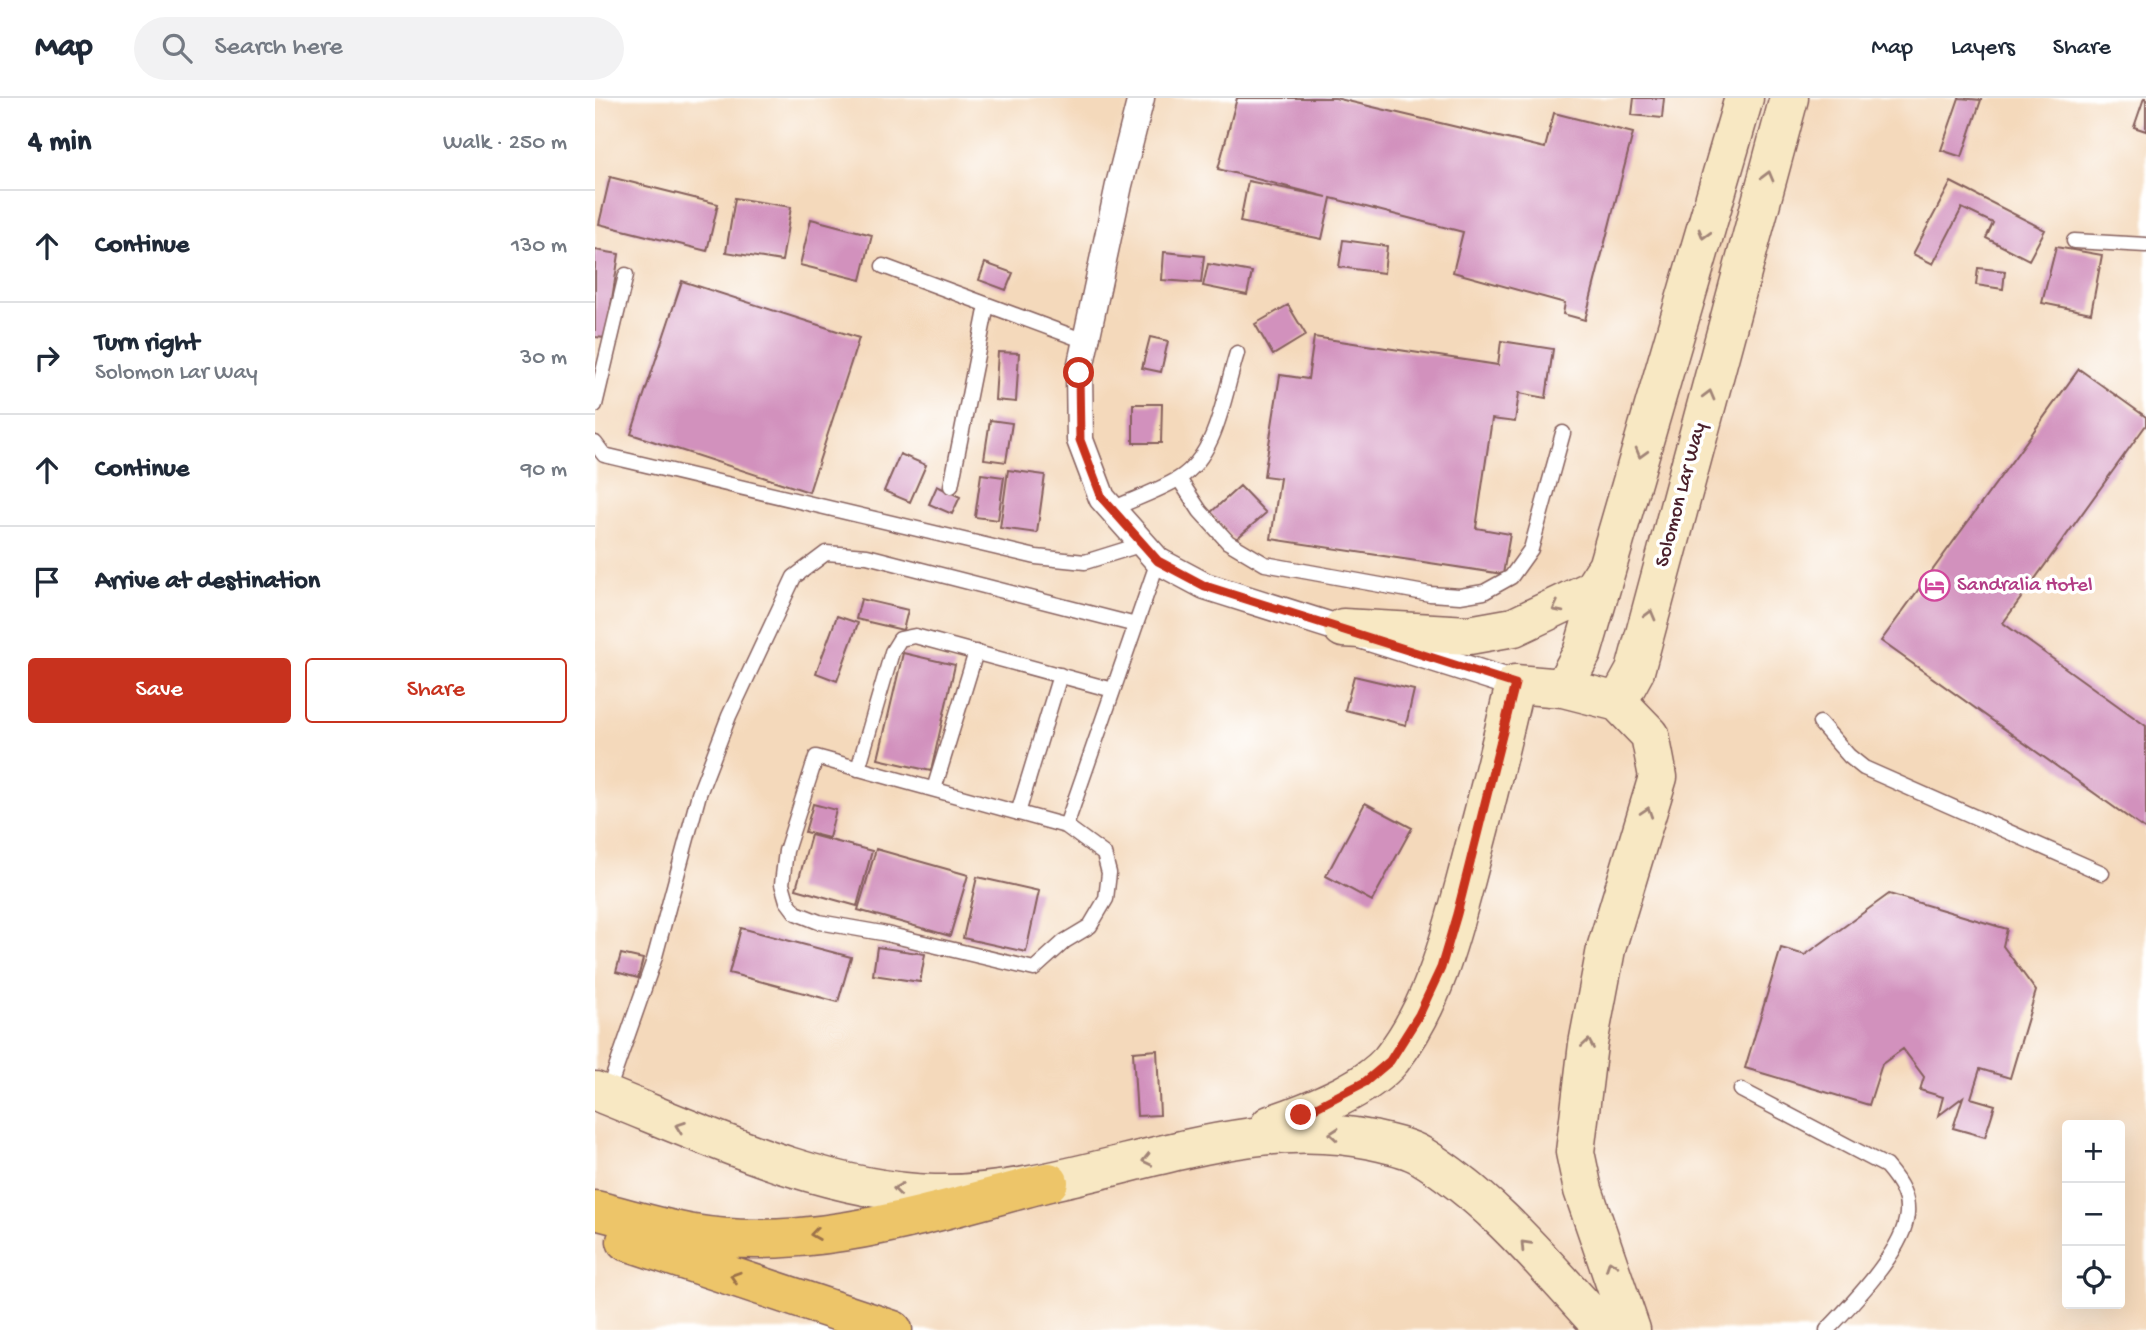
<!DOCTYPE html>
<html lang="en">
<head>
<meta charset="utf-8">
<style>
	body { margin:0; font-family:"Gochi Hand",sans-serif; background:#f2f2f3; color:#1f2937 }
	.controls { position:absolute; right:21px; bottom:21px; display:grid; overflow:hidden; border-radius:7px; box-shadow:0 7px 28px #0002 }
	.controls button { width:63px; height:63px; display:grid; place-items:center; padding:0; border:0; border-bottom:2px solid #e0e1e3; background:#fff; color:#1f2937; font:35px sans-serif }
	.stop { position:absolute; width:21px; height:21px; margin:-16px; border:5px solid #c8321e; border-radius:50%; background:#fff }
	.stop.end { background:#c8321e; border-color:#fff; box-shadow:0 2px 7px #0008 }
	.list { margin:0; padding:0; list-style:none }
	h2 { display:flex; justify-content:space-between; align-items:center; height:91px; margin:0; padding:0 28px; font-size:30px }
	h2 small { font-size:23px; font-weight:400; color:#747a83 }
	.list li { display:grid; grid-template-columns:46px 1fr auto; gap:21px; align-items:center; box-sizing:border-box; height:112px; padding:0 28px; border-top:2px solid #e0e1e3 }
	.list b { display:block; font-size:26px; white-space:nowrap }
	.list p { margin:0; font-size:23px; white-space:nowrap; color:#747a83 }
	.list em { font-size:23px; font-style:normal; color:#747a83 }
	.actions { display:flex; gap:14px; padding:21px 28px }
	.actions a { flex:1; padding:16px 0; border:2px solid #c8321e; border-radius:7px; text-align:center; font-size:24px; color:#c8321e }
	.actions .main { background:#c8321e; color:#fff }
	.icon { flex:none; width:38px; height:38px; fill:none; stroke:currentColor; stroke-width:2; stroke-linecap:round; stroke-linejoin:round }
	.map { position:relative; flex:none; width:1551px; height:1232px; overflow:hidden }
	header { display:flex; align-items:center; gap:42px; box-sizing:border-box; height:98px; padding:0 35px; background:#fff; border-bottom:2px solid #e0e1e3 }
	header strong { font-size:33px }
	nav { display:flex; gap:38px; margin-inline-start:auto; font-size:24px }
	.search { width:490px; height:63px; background:#f2f2f3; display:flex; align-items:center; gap:18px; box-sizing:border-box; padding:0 24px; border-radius:38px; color:#747a83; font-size:26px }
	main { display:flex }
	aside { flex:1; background:#fff }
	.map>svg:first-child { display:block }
	.building { fill:#d291bd }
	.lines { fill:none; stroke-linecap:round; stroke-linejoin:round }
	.lane-casing { stroke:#86605d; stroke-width:17 }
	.street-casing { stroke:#86605d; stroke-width:29 }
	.secondary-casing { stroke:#86605d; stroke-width:41 }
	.highway-casing { stroke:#86605d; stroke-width:41 }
	.lane { stroke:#fff; stroke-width:14 }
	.street { stroke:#fff; stroke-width:26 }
	.secondary { stroke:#f8e8c3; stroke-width:38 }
	.highway { stroke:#edc569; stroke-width:38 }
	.oneway { stroke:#a18477 }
	.oneway2 { stroke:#9c724a }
	.route { stroke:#c8321e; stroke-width:9 }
	.labels { text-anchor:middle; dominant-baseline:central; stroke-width:7; stroke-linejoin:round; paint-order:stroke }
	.street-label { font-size:21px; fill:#4a1f2b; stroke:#fff }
	.hotel-label { font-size:21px; fill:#b23c85; stroke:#fff; text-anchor:start }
</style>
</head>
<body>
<header>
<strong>Map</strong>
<div class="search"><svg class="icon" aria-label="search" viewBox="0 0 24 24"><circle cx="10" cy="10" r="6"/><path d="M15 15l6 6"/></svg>Search here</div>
<nav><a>Map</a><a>Layers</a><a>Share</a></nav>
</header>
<main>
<aside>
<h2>4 min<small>Walk · 250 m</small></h2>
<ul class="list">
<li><svg class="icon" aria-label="ahead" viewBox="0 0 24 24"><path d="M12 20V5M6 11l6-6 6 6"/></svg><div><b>Continue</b></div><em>130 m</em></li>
<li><svg class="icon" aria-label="right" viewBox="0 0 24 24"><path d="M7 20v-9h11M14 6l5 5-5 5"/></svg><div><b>Turn right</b><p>Solomon Lar Way</p></div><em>30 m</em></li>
<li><svg class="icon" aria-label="ahead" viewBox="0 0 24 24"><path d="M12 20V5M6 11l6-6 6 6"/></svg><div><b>Continue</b></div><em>90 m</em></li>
<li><svg class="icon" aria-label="arrive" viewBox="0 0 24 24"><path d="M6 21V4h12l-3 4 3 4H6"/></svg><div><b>Arrive at destination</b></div></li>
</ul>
<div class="actions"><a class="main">Save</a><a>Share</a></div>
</aside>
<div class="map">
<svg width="1551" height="1232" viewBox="0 0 1551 1232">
	<rect width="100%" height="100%" fill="#fff"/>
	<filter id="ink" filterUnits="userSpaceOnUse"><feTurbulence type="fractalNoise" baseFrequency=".0143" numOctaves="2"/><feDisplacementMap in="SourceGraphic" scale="14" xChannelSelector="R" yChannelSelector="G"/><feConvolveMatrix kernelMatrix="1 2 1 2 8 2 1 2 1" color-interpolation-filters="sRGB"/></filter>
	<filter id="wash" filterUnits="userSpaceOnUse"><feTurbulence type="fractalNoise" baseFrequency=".00686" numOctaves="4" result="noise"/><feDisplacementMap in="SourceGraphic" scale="28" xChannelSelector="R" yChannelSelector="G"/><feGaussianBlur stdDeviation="1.57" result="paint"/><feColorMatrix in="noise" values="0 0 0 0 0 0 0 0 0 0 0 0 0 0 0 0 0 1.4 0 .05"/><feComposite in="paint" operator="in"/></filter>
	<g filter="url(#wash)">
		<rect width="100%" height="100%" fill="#f4d9bb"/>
		<g id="blocks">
			<!-- building -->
			<path class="building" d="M642,0H740L950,50L959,15L1038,35L990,222L968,216L970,205L858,174L868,134L736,100L727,141L645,124L653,83L732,99L623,71Z
				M1039,0H1069L1067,20L1037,17Z
				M1364,0L1386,2L1367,59L1346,52Z
				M1549,0H1551V33L1539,29Z
				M15,79L123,106L112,153L4,126Z
				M1356,84L1450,132L1434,162L1391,140L1398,125L1367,110L1338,166L1318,156Z
				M140,100L196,109L187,163L131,154Z
				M216,121L277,137L266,182L205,167Z
				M748,142L792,148L789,175L744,169Z
				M1461,149L1507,157L1496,215L1447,205Z
				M0,152L24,156L11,240L0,239Z
				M569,154L609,158L606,185L567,182Z
				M390,165L418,175L411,192L384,182Z
				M613,166L657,174L652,197L608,188Z
				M1383,170L1410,173L1408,191L1381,187Z
				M87,183L264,240L214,394L36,336Z
				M693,207L711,237L678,257L660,226Z
				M555,239L573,243L566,274L547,270Z
				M719,239L903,267L906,243L958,251L951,300L924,295L920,324L897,321L881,430L915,436L908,476L676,441L685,380L669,378L685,277L713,281Z
				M403,254L424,255L421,304L400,302Z
				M1484,271L1551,319V327L1408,525L1551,628V732L1286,543Z
				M538,306H567L566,345H538Z
				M395,322L417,325L411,364L389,361Z
				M305,356L331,367L315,404L289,393Z
				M413,372L450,377L442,435L405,430Z
				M386,376L409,379L403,422L380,419Z
				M342,388L365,399L357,416L334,406Z
				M645,388L671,415L640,442L615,415Z
				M266,501L313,512L308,532L261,521Z
				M242,518L263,525L242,583L221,575Z
				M308,555L360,567L336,673L283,661Z
				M759,578L819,592L811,627L750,612Z
				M770,705L817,730L777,803L731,778Z
				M218,706L241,712L234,740L210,734Z
				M216,737L277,753L262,808L201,791Z
				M281,751L373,777L355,838L263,812Z
				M382,779L444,793L431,854L368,840Z
				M1294,796L1412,831L1408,848L1441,893L1415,980L1385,971L1376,1000L1400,1007L1390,1039L1358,1030L1368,999L1343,1018L1348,999L1325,992L1329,979L1308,951L1287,966L1274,1007L1150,970L1186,850L1210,857Z
				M146,830L256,859L243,904L134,875Z
				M282,849L330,856L325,884L278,877Z
				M26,856L48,861L43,880L21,874Z
				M562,952L565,1017L542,1018L538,954Z"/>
		</g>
	</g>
	<g filter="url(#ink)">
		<use href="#blocks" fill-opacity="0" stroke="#86605d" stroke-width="2"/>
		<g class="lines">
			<defs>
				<path id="lane" d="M1479,143L1551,147
					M288,168L490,243
					M0,307L31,177
					M0,345L9,357L441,459L490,464L548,446
					M584,381L605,413L633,444L670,466L835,496L865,498L889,494L916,479L936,451L968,335
					M356,388L392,207
					M517,411C539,401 563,393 583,381C623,357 629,295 642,255
					M1225,625L1254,658L1269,670L1507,775
					M221,659L471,728L509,756L514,775L511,801L495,828L470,843L439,871L287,835L224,824L201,815L192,803L187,786L191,753Z
					M263,671L297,554L305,541L320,538L518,592
					M339,691L381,554
					M423,715L465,577
					M471,728L563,463
					M1146,992L1291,1068C1304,1083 1316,1100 1311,1122C1305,1156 1256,1207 1232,1232
					M12,996L59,862L104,696L134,618L199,479L231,455L272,458L541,527"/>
				<path id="street" d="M546,0L524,87L484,275L485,342L507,400L563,463L610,488L920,586"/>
				<path id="secondary" d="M748,530L874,537L919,529L997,492L1012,469
					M968,590L987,555L1149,0
					M1023,604L1055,637L1063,679L1011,851L993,946L980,1054L988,1092L1036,1232
					M1023,604L1040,573L1194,0
					M0,993C104,1034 225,1093 339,1096C487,1099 631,1011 777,1042C793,1046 811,1049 825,1057C898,1101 953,1171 1010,1232
					M675,1027C711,1015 771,992 796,962C840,906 857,834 875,766C891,706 906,646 920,586L968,590L1023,604"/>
				<path id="highway" d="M0,1112C33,1120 65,1130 98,1136C217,1156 341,1113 454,1084
					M31,1143L298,1232"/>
			</defs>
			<!-- lane casing -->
			<use href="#lane" class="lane-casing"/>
			<!-- street casing -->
			<use href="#street" class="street-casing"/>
			<!-- secondary casing -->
			<use href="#secondary" class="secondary-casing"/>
			<!-- highway casing -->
			<use href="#highway" class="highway-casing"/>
			<!-- lane -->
			<use href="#lane" class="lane"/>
			<!-- street -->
			<use href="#street" class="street"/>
			<!-- secondary -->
			<use href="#secondary" class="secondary"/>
			<!-- highway -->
			<use href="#highway" class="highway"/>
		</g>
		<!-- one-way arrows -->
		<defs><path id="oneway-chevron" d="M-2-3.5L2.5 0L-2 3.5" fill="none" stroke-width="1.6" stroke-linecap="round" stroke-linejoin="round" transform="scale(1.75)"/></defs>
		<g class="oneway">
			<use href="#oneway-chevron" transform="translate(1173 78) rotate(-75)"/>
			<use href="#oneway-chevron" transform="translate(1109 136) rotate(106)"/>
			<use href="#oneway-chevron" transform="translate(1114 297) rotate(-75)"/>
			<use href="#oneway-chevron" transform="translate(1046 355) rotate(106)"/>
			<use href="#oneway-chevron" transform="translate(962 510) rotate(153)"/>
			<use href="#oneway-chevron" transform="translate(1055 517) rotate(-75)"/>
			<use href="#oneway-chevron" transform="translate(1052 714) rotate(-72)"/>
			<use href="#oneway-chevron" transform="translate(993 946) rotate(-81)"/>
			<use href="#oneway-chevron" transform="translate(85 1029) rotate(-160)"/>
			<use href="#oneway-chevron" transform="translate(739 1036) rotate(-175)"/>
			<use href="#oneway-chevron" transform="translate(552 1062) rotate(167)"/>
			<use href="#oneway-chevron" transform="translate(303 1091) rotate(-173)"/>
			<use href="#oneway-chevron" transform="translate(930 1147) rotate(-133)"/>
			<use href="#oneway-chevron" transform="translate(1016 1167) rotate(-109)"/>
		</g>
		<g class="oneway2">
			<use href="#oneway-chevron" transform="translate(220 1136) rotate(172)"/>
			<use href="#oneway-chevron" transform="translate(140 1179) rotate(-162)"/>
		</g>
	</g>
	<g class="lines" filter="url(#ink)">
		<!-- route -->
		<path class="route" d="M484,275L485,342L507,400L563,463L610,488L920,586L862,816L846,870L824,917L795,963L770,984L706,1017"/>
	</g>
	<!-- icons -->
	<defs>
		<symbol id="hotel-ring" viewBox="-11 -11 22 22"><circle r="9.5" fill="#fff" stroke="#d1479c" stroke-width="1.5"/><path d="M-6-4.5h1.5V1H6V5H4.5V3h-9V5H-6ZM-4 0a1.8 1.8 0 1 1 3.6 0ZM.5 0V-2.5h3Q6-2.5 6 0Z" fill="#d1479c"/></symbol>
	</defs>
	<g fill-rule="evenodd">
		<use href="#hotel-ring" x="1322" y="470" width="35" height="35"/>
	</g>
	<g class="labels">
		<!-- street labels -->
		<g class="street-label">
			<text transform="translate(1087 397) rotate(-75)">Solomon Lar Way</text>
		</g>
		<!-- hotel labels -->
		<g class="hotel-label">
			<text x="1362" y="488">Sandralia Hotel</text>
		</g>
	</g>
</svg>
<div class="controls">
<button>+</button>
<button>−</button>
<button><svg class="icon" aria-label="locate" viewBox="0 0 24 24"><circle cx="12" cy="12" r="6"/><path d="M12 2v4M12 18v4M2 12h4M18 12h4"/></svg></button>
</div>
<div class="stop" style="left:484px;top:275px"></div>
<div class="stop end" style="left:706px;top:1017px"></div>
</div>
</main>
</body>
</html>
